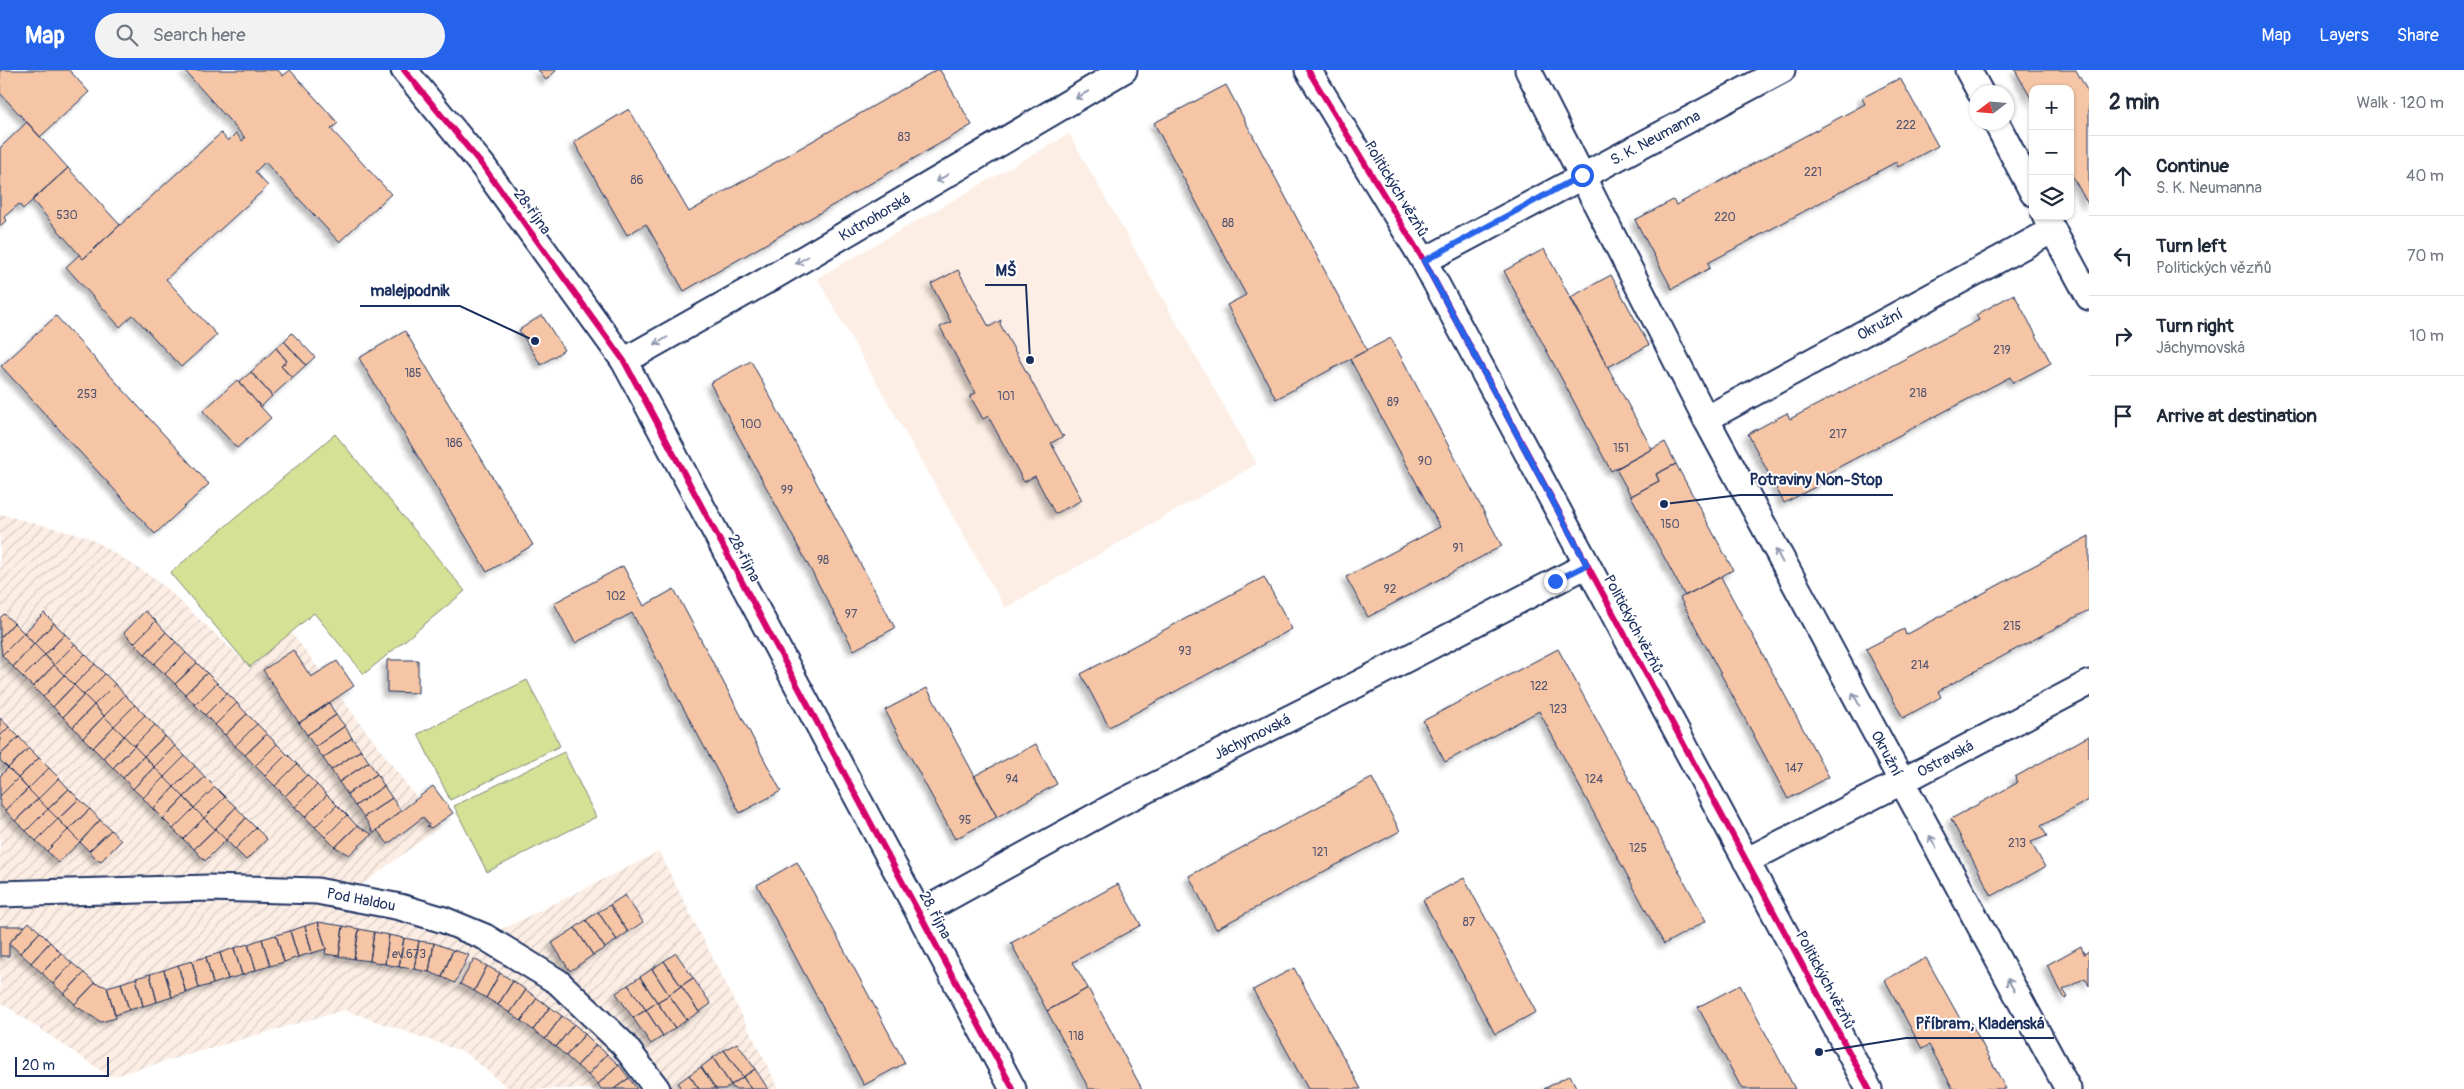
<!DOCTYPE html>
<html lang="en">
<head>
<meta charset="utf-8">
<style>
	body { margin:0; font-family:Pangolin,sans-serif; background:#f2f2f3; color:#1f2937 }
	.controls { position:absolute; right:15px; top:15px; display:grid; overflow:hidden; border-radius:10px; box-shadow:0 1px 4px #0004 }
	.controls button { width:45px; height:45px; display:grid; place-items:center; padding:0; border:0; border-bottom:1px solid #e0e1e3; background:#fff; color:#1f2937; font:25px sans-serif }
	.compass { position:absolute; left:1969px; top:15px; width:45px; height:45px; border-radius:50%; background:#fff; box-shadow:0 1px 4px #0004; rotate:254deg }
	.scale { position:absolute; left:15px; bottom:12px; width:94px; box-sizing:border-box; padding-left:5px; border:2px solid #1b2f5e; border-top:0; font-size:14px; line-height:18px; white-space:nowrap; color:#1b2f5e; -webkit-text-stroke:4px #fff; paint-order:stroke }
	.stop { position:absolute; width:15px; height:15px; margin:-11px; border:4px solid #2563eb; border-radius:50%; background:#fff }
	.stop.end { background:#2563eb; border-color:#fff; box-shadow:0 1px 5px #0008 }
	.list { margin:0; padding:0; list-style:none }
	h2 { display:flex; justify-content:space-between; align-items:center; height:65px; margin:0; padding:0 20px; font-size:21px }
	h2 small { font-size:16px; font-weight:400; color:#747a83 }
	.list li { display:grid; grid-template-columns:32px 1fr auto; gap:15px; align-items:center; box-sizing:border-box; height:80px; padding:0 20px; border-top:1px solid #e0e1e3 }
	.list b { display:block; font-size:19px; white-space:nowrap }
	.list p { margin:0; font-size:16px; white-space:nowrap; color:#747a83 }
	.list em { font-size:16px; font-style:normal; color:#747a83 }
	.icon { flex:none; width:28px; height:28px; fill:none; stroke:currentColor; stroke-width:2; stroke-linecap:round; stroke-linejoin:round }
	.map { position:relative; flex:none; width:2089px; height:1019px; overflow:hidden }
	header { display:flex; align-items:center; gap:30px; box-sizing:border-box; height:70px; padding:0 25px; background:#2563eb; color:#fff }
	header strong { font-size:24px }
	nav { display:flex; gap:28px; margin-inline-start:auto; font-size:18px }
	.search { width:350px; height:45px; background:#f2f2f3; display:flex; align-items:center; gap:12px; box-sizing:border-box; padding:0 18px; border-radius:28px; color:#747a83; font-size:19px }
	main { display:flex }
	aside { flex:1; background:#fff }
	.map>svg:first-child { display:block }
	.built { fill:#fceee4 }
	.industrial { fill:url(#industrial-furrows) }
	.pitch { fill:#d5e194; stroke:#788879 }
	.building { fill:#f5c5a5; stroke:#1b2f5e; filter:url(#shadow) }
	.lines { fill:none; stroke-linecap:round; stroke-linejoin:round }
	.street-casing { stroke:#1b2f5e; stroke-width:29 }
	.street { stroke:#fff; stroke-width:25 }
	.cycleway-casing { stroke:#fff; stroke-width:9 }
	.cycleway { stroke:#d6006c; stroke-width:6 }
	.oneway { stroke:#8d97ae }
	.route { stroke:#2563eb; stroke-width:6 }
	.labels { text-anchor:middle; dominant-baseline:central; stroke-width:4; stroke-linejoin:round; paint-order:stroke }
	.number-label { font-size:12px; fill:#525470 }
	.street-label { font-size:15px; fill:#1b2f5e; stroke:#fff }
	.leader { fill:none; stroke:#1b2f5e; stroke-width:2 }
	.callout-dot { fill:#1b2f5e; stroke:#fff; stroke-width:2 }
	.callout-label { font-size:16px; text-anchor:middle; font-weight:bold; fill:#1b2f5e; stroke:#fff; stroke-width:4; stroke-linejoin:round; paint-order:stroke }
</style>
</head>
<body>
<header>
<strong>Map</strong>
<div class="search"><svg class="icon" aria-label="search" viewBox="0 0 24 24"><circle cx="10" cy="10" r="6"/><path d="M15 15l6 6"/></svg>Search here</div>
<nav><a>Map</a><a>Layers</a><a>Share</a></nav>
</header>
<main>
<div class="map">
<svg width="2089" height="1019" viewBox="0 0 2089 1019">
	<defs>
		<pattern id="industrial-furrows" width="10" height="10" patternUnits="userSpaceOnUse" patternTransform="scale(1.25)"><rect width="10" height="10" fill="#fceee4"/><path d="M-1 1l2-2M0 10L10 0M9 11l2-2" fill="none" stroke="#d7ccc6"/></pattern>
		<filter id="shadow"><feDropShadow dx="-4.5" dy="4.5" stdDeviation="2.5" flood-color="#0004"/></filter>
	</defs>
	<rect width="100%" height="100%" fill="#fff"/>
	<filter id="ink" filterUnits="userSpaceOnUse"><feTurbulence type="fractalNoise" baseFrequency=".02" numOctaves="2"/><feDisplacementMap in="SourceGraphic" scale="10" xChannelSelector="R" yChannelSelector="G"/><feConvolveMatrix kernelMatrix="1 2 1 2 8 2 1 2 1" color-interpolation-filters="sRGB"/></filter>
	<g filter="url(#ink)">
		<!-- built -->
		<path class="built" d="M1069,64L1257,394L1005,538L817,208Z"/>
		<!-- industrial -->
		<path class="industrial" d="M0,444L88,467L156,509L251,597L291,562L439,757L354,821L486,867L659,782L779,1019H510L464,982L344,940L111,1007L0,932Z"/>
		<!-- pitch -->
		<path class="pitch" d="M335,364L465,521L364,604L314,543L250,597L170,503Z
			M527,610L560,676L450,730L418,664Z
			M564,682L596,747L487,802L454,736Z"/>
		<!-- building -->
		<path class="building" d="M0,0H69L89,22L40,67L0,23Z
			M184,0H278L283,6L290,0L338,53L331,59L391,124L339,172L265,92L255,102L268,116L166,209L217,265L181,297L133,245L120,257L66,197L79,185L83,189L221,63L228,71L236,63L242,71L245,68Z
			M538,0H557L546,10Z
			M936,0H940L972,55L684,221L646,154L627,165L574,72L629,39L689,142Z
			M2015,0H2076L2089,24V136L2070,102V19H2033V32Z
			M1900,8L1938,76L1898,97L1896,92L1708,193L1710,198L1672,219L1635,150L1673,130L1676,135L1865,34L1862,28Z
			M1226,15L1367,280L1276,329L1227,235L1246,225L1154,53Z
			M27,52L68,98L23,139L19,134L4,147L7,150L0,156V78Z
			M68,98L120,155L83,189L32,130Z
			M1544,179L1652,379L1611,401L1504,201Z
			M958,200L989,257L1001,250L1000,254L1061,365L1064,366L1051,373L1082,430L1055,444L1035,406L1024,412L988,346L983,349L970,326L976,323L940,257L951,252L931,214Z
			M1611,205L1649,275L1608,297L1571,227Z
			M2014,224L2051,293L2013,313L2010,307L1820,407L1823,413L1784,433L1748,364L1787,343L1790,349L1979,250L1976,245Z
			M542,245L564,280L541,295L519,260Z
			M56,246L209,414L155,464L1,296Z
			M405,261L533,475L487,502L359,288Z
			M292,263L315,287L306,295L284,271Z
			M1391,268L1502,476L1368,547L1346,507L1440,457L1350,289Z
			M284,271L306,295L292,308L281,296L287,291L276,278Z
			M276,278L287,291L281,296L292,308L272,326L251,302Z
			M751,291L895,558L854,580L710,313Z
			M251,302L272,326L261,337L239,312Z
			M237,310L271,348L237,378L203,341Z
			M1665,372L1676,394L1656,404L1659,411L1631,426L1616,399Z
			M1676,394L1733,500L1685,526L1631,426L1659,411L1656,404Z
			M2089,466V540L1938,621L1941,627L1903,648L1866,579L1904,559L1906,565Z
			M623,496L644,536L674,519L781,721L740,743L632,543L575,573L554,533Z
			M1264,507L1292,559L1109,657L1081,604Z
			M1721,507L1829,707L1788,729L1680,528Z
			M145,541L156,551L134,573L124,563Z
			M44,543L54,553L34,574L24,563Z
			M4,544L14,553L0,568V548Z
			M156,551L166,562L145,584L134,573Z
			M14,553L24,563L2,585L0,568Z
			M54,553L65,564L45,585L34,574Z
			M166,562L176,572L154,594L145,584Z
			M24,563L34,574L13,597L2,585Z
			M65,564L75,574L54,595L45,585Z
			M176,572L186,583L165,604L154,594Z
			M34,574L45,585L23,607L13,597Z
			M75,574L85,584L64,605L54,595Z
			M1558,579L1706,851L1664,874L1539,641L1445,692L1423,651Z
			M293,580L311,607L337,591L354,616L299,653L263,600Z
			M186,583L197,593L175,614L165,604Z
			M85,584L95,594L74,615L64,605Z
			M45,585L54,595L33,617L23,607Z
			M387,590H418V623L387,622Z
			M197,593L207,603L185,624L175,614Z
			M95,594L105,604L84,625L74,615Z
			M54,595L64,605L43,627L33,617Z
			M207,603L217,613L195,635L185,624Z
			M105,604L115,614L94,635L84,625Z
			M64,605L74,615L53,637L43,627Z
			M217,613L227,623L205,645L195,635Z
			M115,614L125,625L104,646L94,635Z
			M74,615L84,625L63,647L53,637Z
			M927,618L997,747L955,769L885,640Z
			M227,623L237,633L215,655L205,645Z
			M84,625L94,635L73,657L63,647Z
			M125,625L135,635L114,656L104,646Z
			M237,633L247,644L225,665L215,655Z
			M329,633L336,645L307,665L299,653Z
			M94,635L104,646L83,668L73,657Z
			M135,635L145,645L124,666L114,656Z
			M247,644L257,654L235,676L225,665Z
			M145,645L155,655L134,676L124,666Z
			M336,645L345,656L315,677L307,665Z
			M104,646L114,656L93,678L83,668Z
			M0,648L9,657L0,666Z
			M257,654L267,664L245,685L235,676Z
			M155,655L165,666L144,686L134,676Z
			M114,656L124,666L103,688L93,678Z
			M345,656L352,668L323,688L315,677Z
			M9,657L19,667L0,685V666Z
			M267,664L277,674L255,696L245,685Z
			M124,666L134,676L113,698L103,688Z
			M165,666L175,676L154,697L144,686Z
			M2089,666V730L2041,756L2047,766L2031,772L2045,797L1992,826L1951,749L2017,713L2015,707Z
			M19,667L29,678L8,698L0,690V685Z
			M352,668L361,680L331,700L323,688Z
			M277,674L287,684L265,706L255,696Z
			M1036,674L1057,714L997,747L974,706Z
			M134,676L144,686L123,708L113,698Z
			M175,676L185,686L164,707L154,697Z
			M29,678L39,688L18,708L8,698Z
			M361,680L369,692L339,712L331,700Z
			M287,684L297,694L275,716L265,706Z
			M144,686L154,697L133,719L123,708Z
			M185,686L195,696L174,717L164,707Z
			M39,688L49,698L28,719L18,708Z
			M369,692L377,704L347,724L339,712Z
			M297,694L307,705L285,726L275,716Z
			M195,696L205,707L184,727L174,717Z
			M154,697L164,707L143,728L133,719Z
			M8,698L18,708L0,726V706Z
			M49,698L59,708L38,729L28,719Z
			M377,704L384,716L355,736L347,724Z
			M307,705L317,715L295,737L285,726Z
			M164,707L174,717L153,739L143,728Z
			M205,707L215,717L194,738L184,727Z
			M18,708L28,719L5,740L0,735V726Z
			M59,708L69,719L48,739L38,729Z
			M1372,708L1400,761L1216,859L1189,806Z
			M317,715L327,725L305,747L295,737Z
			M384,716L392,728L364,747L355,736Z
			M433,716L453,743L431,758L427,756L429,755L423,747L388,774L377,760Z
			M174,717L184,727L163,749L153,739Z
			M215,717L225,727L204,748L194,738Z
			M28,719L38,729L15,751L5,740Z
			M69,719L79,729L58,749L48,739Z
			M327,725L337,735L315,757L305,747Z
			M184,727L194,738L173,759L163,749Z
			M225,727L236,737L215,759L204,748Z
			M392,728L401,741L374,763L364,747Z
			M38,729L48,739L26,761L15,751Z
			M79,729L90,739L68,760L58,749Z
			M337,735L347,745L325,767L315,757Z
			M236,737L246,748L226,770L215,759Z
			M194,738L204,748L183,769L173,759Z
			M48,739L58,749L36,771L26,761Z
			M90,739L100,750L80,772L68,760Z
			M347,745L357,756L335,777L325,767Z
			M204,748L215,759L194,779L183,769Z
			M246,748L256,758L235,779L226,770Z
			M58,749L68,760L47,781L36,771Z
			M100,750L111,760L89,781L80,772Z
			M357,756L372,764L349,785L335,777Z
			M256,758L267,769L246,790L235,779Z
			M215,759L226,770L205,791L194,779Z
			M68,760L80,772L58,793L47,781Z
			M111,760L121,771L100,792L89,781Z
			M797,792L905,993L864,1015L757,815Z
			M1464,808L1536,942L1495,964L1423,830Z
			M1118,814L1141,855L1073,892L1088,918L1047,941L1011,873Z
			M625,825L643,852L628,862L610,835Z
			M610,835L628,862L617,870L598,842Z
			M598,842L617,870L605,878L586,850Z
			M586,850L605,878L593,885L575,858Z
			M29,852L40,862L20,883L9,873Z
			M318,852L326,879L312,883L305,856Z
			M318,852L343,856L339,886L325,884L326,879Z
			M0,856H25L9,873V886H0Z
			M305,856L312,883L298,887L290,861Z
			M343,856L359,859L354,889L339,886Z
			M575,858L593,885L570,901L552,873Z
			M359,859L374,862L370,891L354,889Z
			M290,861L298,887L284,892L276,865Z
			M40,862L50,872L31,893L20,883Z
			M374,862L389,865L385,894L370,891Z
			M276,865L284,892L270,896L262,869Z
			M389,865L404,868L399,897L385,894Z
			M404,868L419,871L414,899L399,897Z
			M262,869L270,896L256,900L248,874Z
			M419,871L434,873L429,902L414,899Z
			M50,872L61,883L42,903L31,893Z
			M434,873L453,880L442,907L429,902Z
			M248,874L256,900L242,905L234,878Z
			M2081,876L2084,884L2089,881V916L2085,908L2063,920L2068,927L2065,929L2047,895Z
			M234,878L242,905L228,909L220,883Z
			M453,880L469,885L455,913L442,907Z
			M61,883L72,893L53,914L42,903Z
			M220,883L228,909L213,914L206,887Z
			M676,883L693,908L681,916L664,891Z
			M206,887L213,914L199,918L192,891Z
			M1926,888L1963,954L1970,951L2006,1019H1953L1929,975L1922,979L1885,910Z
			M474,889L487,896L474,921L460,914Z
			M192,891L199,918L186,923L178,895Z
			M664,891L681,916L669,925L652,899Z
			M72,893L84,903L64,924L53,914Z
			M178,895L186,923L172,927L164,900Z
			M487,896L500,903L486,928L474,921Z
			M1294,898L1361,1019H1308L1253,920Z
			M652,899L669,925L657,932L640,907Z
			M164,900L172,927L157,932L150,904Z
			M84,903L95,913L75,934L64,924Z
			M500,903L513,911L498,935L486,928Z
			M150,904L157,932L143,936L136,908Z
			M640,907L657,932L646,940L628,915Z
			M136,908L143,936L129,940L121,913Z
			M693,908L711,934L699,942L681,916Z
			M513,911L526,920L510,943L498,935Z
			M95,913L107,917L116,948L101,952L74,935Z
			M121,913L129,940L115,945L107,917Z
			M628,915L646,940L633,948L616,923Z
			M1740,915L1795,1019H1742L1698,937Z
			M681,916L699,942L687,950L669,925Z
			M1088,918L1142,1019H1089L1047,941Z
			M526,920L537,928L521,951L510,943Z
			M669,925L687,950L675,958L657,932Z
			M537,928L550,937L533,960L521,951Z
			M657,932L675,958L663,966L646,940Z
			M550,937L562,946L545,969L533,960Z
			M646,940L663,966L651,974L633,948Z
			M562,946L574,954L556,977L545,969Z
			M574,954L585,964L566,986L556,977Z
			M585,964L596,975L577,996L566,986Z
			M737,973L755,999L743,1007L724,980Z
			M596,975L607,984L588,1005L577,996Z
			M724,980L743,1007L731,1015L713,988Z
			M607,984L619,995L598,1014L588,1005Z
			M713,988L731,1015L725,1019H716L701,997Z
			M619,995L629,1008L614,1019H601L598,1014Z
			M701,997L716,1019H699L689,1005Z
			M755,999L768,1019H751L743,1007Z
			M689,1005L699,1019H681L678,1013Z
			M1570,1005L1577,1019H1544Z
			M743,1007L751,1019H734L731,1015Z
			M629,1008L637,1019H614Z"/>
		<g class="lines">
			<defs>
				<g id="street">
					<path d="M404,0L483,96L624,291L1013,1019"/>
					<path d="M1308,0L1424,191L1869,1019"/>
					<path id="s1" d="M1528,0L1706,349L2068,1019"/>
					<path d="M1968,0L1980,22"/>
					<path d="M1996,52L2033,123"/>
					<path d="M2045,146L2089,227"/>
					<path id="s2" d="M1424,191L1782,0"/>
					<path id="s3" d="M624,291L771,208L1124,0"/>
					<path id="s4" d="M1706,349L2053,160"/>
					<path id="s5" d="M1746,791L1901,712L2089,613"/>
					<path id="s6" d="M0,824L209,818L317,821L400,837L444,850L485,867L558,912L623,974L657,1019"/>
					<path id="s7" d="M920,843L1114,736L1358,614L1587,495"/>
				</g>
			</defs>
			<!-- street casing -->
			<use href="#street" class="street-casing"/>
			<!-- street -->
			<use href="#street" class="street"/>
			<defs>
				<path id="cycleway" d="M404,0L483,96L624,291L1013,1019
					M1308,0L1424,191L1869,1019"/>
			</defs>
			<!-- cycleway casing -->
			<use href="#cycleway" class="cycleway-casing"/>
			<!-- cycleway -->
			<use href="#cycleway" class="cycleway"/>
		</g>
		<!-- one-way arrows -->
		<defs><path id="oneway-shaft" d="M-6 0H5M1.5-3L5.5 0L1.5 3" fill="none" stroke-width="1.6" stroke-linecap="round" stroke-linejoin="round" transform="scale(1.25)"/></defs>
		<g class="oneway">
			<use href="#oneway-shaft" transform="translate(1082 25) rotate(149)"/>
			<use href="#oneway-shaft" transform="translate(942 108) rotate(150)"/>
			<use href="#oneway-shaft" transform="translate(802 190) rotate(150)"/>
			<use href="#oneway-shaft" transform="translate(661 271) rotate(150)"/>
			<use href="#oneway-shaft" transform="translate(1779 486) rotate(-118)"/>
			<use href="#oneway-shaft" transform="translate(1856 629) rotate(-118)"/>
			<use href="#oneway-shaft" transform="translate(1933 772) rotate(-119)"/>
			<use href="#oneway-shaft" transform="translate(2011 915) rotate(-119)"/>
		</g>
	</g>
	<g class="lines" filter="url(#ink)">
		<!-- route -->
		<path class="route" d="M1555,511L1587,495L1424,191L1582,105"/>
	</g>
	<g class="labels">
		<!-- number labels -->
		<g class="number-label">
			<text x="1906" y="55">222</text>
			<text x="904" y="67">83</text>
			<text x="1813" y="102">221</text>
			<text x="637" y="110">86</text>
			<text x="67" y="145">530</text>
			<text x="1725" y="147">220</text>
			<text x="1228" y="153">88</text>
			<text x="2002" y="280">219</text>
			<text x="413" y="303">185</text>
			<text x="1918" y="323">218</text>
			<text x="87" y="324">253</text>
			<text x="1006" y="326">101</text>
			<text x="1393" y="332">89</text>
			<text x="751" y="354">100</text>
			<text x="1838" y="364">217</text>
			<text x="454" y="373">186</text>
			<text x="1621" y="378">151</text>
			<text x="1425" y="391">90</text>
			<text x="787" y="420">99</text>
			<text x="1670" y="454">150</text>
			<text x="1458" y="478">91</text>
			<text x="823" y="490">98</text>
			<text x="1390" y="519">92</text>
			<text x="616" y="526">102</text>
			<text x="851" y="544">97</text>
			<text x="2012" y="556">215</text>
			<text x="1185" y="581">93</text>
			<text x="1920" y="595">214</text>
			<text x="1539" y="616">122</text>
			<text x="1558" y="639">123</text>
			<text x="1794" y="698">147</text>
			<text x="1012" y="709">94</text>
			<text x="1594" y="709">124</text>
			<text x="965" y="750">95</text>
			<text x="2017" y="773">213</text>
			<text x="1638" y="778">125</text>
			<text x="1320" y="782">121</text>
			<text x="1469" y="852">87</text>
			<text x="409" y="884">ev.673</text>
			<text x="1076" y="966">118</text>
		</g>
		<!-- street labels -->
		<g class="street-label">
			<text stroke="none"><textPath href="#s2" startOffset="262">S. K. Neumanna</textPath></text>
			<text transform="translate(1396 119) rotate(59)">Politických vězňů</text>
			<text transform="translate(532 142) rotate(54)">28. října</text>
			<text stroke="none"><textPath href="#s3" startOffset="289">Kutnohorská</textPath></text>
			<text stroke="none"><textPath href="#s4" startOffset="198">Okružní</textPath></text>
			<text transform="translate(744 488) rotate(62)">28. října</text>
			<text transform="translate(1633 554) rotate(62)">Politických vězňů</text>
			<text stroke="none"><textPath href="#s7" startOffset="376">Jáchymovská</textPath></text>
			<text stroke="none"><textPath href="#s1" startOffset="772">Okružní</textPath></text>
			<text stroke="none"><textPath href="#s5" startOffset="224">Ostravská</textPath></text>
			<text stroke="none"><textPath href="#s6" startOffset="362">Pod Haldou</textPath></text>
			<text transform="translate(935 845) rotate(62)">28. října</text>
			<text transform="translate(1825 910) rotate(62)">Politických vězňů</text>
		</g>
	</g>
	<!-- callouts -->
	<path class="leader" d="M1030 290L1026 215H985M535 271L460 236H360M1664 434L1740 425H1893M1819 982L1906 968H2054"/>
	<g class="callout-dot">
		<circle cx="1030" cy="290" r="5"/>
		<circle cx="535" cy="271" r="5"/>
		<circle cx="1664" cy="434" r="5"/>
		<circle cx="1819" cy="982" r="5"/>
	</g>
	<g class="callout-label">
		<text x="1006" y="206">MŠ</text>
		<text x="410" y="226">malejpodnik</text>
		<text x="1816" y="415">Potraviny Non-Stop</text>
		<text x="1980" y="959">Příbram, Kladenská</text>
	</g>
</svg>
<div class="controls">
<button>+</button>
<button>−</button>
<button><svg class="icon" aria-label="layers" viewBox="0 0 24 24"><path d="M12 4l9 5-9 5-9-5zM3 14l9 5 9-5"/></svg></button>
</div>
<svg class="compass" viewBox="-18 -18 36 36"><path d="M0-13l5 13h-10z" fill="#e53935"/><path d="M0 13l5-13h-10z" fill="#747a83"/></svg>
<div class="scale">20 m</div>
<div class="stop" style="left:1582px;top:105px"></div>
<div class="stop end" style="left:1555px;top:511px"></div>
</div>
<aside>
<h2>2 min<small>Walk · 120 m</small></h2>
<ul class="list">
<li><svg class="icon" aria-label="ahead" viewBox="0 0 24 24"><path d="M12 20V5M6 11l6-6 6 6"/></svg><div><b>Continue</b><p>S. K. Neumanna</p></div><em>40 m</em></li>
<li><svg class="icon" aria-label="left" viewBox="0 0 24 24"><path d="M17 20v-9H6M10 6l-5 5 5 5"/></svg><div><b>Turn left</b><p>Politických vězňů</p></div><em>70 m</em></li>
<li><svg class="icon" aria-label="right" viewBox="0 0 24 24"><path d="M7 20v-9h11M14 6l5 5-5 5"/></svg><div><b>Turn right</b><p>Jáchymovská</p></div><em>10 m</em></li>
<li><svg class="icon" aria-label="arrive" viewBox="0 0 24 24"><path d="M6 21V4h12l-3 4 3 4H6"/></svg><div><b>Arrive at destination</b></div></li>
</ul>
</aside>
</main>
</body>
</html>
